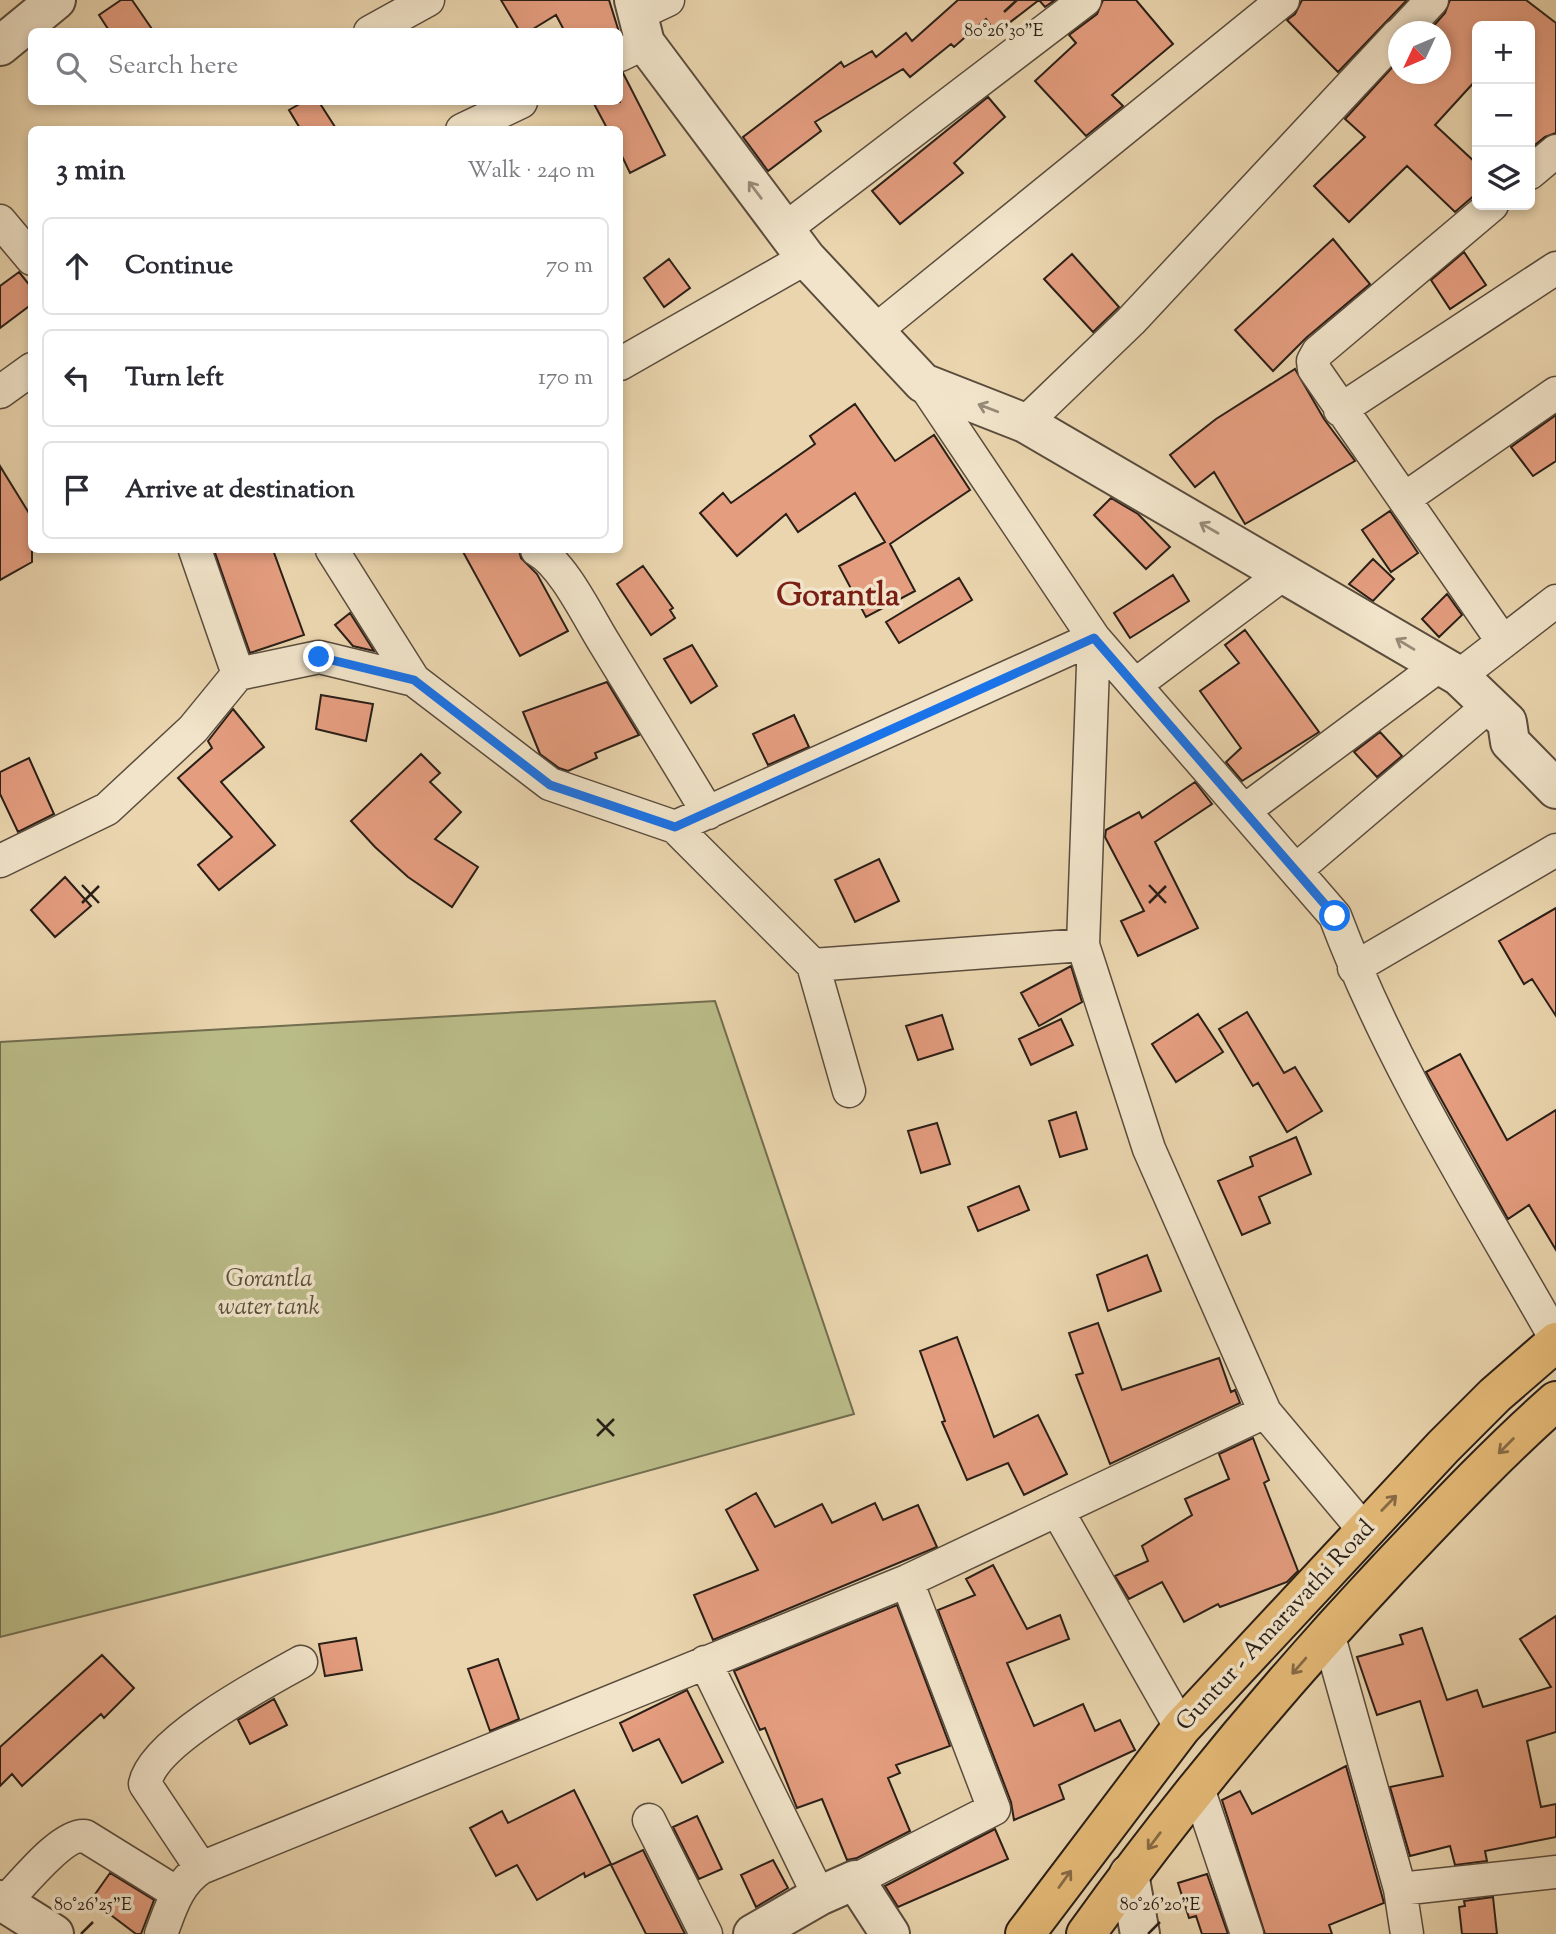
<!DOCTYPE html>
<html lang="en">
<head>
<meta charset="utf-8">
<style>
	body { margin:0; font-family:"Sorts Mill Goudy",serif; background:#f7f7f7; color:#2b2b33 }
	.controls { position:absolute; right:21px; top:21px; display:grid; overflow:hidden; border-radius:10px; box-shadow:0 4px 10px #0003 }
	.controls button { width:63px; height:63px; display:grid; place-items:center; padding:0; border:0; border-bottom:2px solid #e1e1e2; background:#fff; color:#2b2b33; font:35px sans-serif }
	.compass { position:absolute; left:1388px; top:21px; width:63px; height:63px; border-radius:50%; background:#fff; box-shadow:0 4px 10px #0003; rotate:226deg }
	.stop { position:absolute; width:21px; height:21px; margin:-16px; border:5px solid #1a73e8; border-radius:50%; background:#fff }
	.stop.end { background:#1a73e8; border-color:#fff; box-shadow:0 2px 7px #0008 }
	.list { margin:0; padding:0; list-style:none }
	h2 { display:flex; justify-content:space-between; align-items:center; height:91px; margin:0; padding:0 28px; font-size:30px }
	h2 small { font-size:23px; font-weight:400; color:#7c7c81 }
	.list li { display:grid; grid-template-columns:46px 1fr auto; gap:21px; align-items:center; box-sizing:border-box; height:98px; margin:0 14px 14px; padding:0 14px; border:2px solid #e1e1e2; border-radius:10px }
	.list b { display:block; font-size:26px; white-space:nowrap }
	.list em { font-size:23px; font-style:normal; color:#7c7c81 }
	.icon { flex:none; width:38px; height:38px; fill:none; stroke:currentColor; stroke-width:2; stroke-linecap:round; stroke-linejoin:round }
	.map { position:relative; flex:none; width:1556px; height:1934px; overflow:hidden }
	.search { position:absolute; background:#fff; box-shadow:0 4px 10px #0003; left:28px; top:28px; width:595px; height:77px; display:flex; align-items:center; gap:18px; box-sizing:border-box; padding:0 24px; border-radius:10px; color:#7c7c81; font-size:26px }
	.panel { position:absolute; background:#fff; box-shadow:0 4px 10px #0003; left:28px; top:126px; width:595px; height:427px; border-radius:10px }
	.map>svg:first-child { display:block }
	.green { fill:#babc88; stroke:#726e50; stroke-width:2 }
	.building { fill:#e49d7f; stroke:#2a1f17; stroke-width:2 }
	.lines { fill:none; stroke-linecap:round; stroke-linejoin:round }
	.minor-casing { stroke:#5a4c3d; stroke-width:35 }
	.tertiary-casing { stroke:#5a4c3d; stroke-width:42 }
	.primary-casing { stroke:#2a1f17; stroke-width:42 }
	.minor { stroke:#f1e4ca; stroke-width:32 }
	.tertiary { stroke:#f1e4ca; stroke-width:38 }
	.primary { stroke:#e5ba77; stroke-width:38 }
	.oneway { stroke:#978b79 }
	.oneway2 { stroke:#886c47 }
	.route { stroke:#1a73e8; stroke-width:9 }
	.ticks { fill:none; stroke:#2a1f17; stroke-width:2.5 }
	.labels { text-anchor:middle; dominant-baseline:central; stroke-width:7; stroke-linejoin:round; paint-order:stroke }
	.park-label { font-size:24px; font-style:italic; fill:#554e39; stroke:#f1e4ca }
	.street-label { font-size:24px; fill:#2a1f17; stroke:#f1e4ca }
	.district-label { font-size:32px; font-weight:bold; fill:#7a1f14; stroke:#f1e4ca }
	.ticks-label { font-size:18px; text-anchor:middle; fill:#2a1f17; stroke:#f1e4ca; stroke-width:7; stroke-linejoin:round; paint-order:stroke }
</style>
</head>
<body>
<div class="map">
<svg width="1556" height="1934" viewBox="0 0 1556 1934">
	<rect width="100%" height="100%" fill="#ead5ae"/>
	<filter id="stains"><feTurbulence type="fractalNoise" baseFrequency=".00286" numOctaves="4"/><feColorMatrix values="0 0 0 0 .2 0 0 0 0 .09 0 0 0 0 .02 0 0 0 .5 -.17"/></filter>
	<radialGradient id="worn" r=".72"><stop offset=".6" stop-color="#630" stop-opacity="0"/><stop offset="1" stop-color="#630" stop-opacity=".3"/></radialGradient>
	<!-- green -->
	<path class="green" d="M715,1001L854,1414L495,1513L0,1637V1042Z"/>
	<!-- building -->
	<path class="building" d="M121,0H132L154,32H110L99,15Z
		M501,0H609L619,32H565L556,15L528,32H520Z
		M958,0H1055L1045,7L1039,0L996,33L986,19L954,47L951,44L910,77L903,69L815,122L821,131L768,171L743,137L841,62L844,67L872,51L876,57L906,33L912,41Z
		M1103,0H1136L1173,44L1112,95L1123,106L1086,136L1035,81L1076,43L1069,35L1097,14Z
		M1302,0H1407L1338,72L1287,20L1295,14Z
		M1450,0H1526L1556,23V133L1545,137L1530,149V26H1477V79L1435,125L1477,164V193L1455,212L1407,166L1349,222L1314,186L1365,137L1345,119L1398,61V74H1440V32H1428L1445,13Z
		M620,73H623L665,155L630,173L620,152V130H608L593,102H620Z
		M988,97L1005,117L954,163L963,173L900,224L872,191Z
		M303,102H319L337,130H301L289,110Z
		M1333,239L1370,284L1306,338L1273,371L1235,330Z
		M1464,252L1486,285L1450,309L1431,280Z
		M1072,254L1119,307L1093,332L1044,279Z
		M669,259L690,288L664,307L644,278Z
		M19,272L32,288V304L0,328V286Z
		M1295,369L1324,419L1355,461L1245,524L1214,472L1195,487L1170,455L1216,419Z
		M855,404L895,461L934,435L970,490L890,544L915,591L866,617L839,566L885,542L855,493L798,532L786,514L737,556L700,513L723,493L731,503L815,444L810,436Z
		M1556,415V461L1533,476L1511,447Z
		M0,466L32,518V562L0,580Z
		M1111,498L1138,514L1170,547L1146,569L1094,515Z
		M1390,511L1418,553L1391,572L1362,530Z
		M214,550H273L304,635L250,653Z
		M462,550H519L521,558L537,574L568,631L520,656Z
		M1373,559L1394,579L1373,601L1349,584Z
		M643,566L673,608L670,610L675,618L651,635L617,584Z
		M1173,575L1189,601L1130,638L1114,613Z
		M959,578L972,600L899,643L886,622Z
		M1447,594L1462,615L1439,637L1422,619Z
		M350,613L374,651L353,646L335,625Z
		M1245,630L1319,732L1242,781L1226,762L1241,748L1200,691L1239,663L1225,645Z
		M692,645L717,686L691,703L664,659Z
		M607,682L639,735L595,753L597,758L568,771L559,768L540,754L523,712Z
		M321,695L373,704L366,741L316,729Z
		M233,709L264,747L221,782L275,845L219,890L198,865L232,837L178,778L212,748L208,741Z
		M794,715L809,747L768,765L753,734Z
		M1380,732L1402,756L1377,777L1354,752Z
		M421,754L440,773L430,782L461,812L435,839L478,867L452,907L408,877L375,847L351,821Z
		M29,758L54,814L18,832L0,794V772Z
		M1195,782L1212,804L1155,842L1198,928L1138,956L1121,921L1144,911L1105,837L1106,830L1139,812L1142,818Z
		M879,859L899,901L855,922L835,880Z
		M65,877L91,906L55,937L31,910Z
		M1556,908V1016L1532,979L1524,984L1499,941Z
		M1071,966L1082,1002L1039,1026L1021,993Z
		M1247,1012L1284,1073L1295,1067L1322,1111L1287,1132L1258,1083L1253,1086L1219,1029Z
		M1198,1014L1223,1052L1176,1082L1152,1044Z
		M942,1015L953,1049L918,1060L906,1026Z
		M1061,1019L1073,1045L1031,1065L1019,1039Z
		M1460,1054L1507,1140L1556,1110V1250L1529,1205L1508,1219L1426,1072Z
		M1076,1112L1087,1149L1060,1157L1049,1121Z
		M937,1123L950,1164L921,1173L908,1131Z
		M1296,1137L1311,1174L1259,1197L1270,1223L1242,1235L1218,1181L1253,1166L1250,1157Z
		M1019,1186L1029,1210L978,1231L968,1207Z
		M1147,1255L1161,1291L1108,1311L1097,1275Z
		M1098,1323L1122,1390L1219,1358L1231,1392L1235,1390L1240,1403L1110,1464L1076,1375L1083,1373L1069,1333Z
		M957,1337L994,1437L1038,1415L1067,1474L1024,1495L1008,1463L967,1480L942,1422L945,1421L920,1351Z
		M1253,1438L1269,1480L1264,1483L1298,1571L1287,1582L1220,1607L1218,1604L1184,1622L1162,1582L1129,1599L1115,1576L1148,1561L1142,1546L1192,1515L1185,1499L1229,1479L1219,1454Z
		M756,1493L775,1527L822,1504L832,1523L875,1503L883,1520L918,1505L937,1547L713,1640L694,1595L758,1570L726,1510Z
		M993,1565L1027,1629L1060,1615L1069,1639L1007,1663L1034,1726L1083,1704L1095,1731L1120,1720L1135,1750L1059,1785L1064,1799L1014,1820L1011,1802L938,1610L975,1595L966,1579Z
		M897,1605L950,1746L896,1765L900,1773L888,1778L910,1831L857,1858L847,1860L822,1799L797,1808L765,1728L760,1730L734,1671Z
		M1556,1616V1732L1527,1741L1541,1807L1556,1804V1837L1485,1851L1487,1861L1455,1865L1450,1846L1410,1856L1390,1787L1443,1776L1420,1701L1377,1715L1357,1657L1403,1644L1400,1635L1422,1628L1447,1700L1477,1690L1483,1707L1551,1687L1520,1639Z
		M356,1638L362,1670L325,1676L319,1644Z
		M102,1655L134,1688L104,1718L101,1714L22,1786L12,1774L0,1786V1747Z
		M498,1659L519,1719L490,1731L468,1669Z
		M687,1690L723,1762L682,1783L659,1739L633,1751L620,1723Z
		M274,1699L287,1725L250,1744L238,1720Z
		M1346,1766L1384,1903L1329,1925L1332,1934H1265L1222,1800L1240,1791L1252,1814Z
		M574,1790L611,1864L585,1877L584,1873L537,1900L517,1865L496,1876L470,1828L502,1811L508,1823Z
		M697,1816L722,1869L699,1879L673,1827Z
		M995,1829L1008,1859L898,1907L885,1886Z
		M643,1850L685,1934H646L611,1865Z
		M773,1860L788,1888L756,1907L741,1875Z
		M110,1873L154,1900L141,1934H136L91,1900Z
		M1207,1874L1228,1934H1202L1196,1916L1189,1918L1178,1883Z
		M1493,1897L1497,1934H1462L1459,1907L1465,1906L1464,1901Z"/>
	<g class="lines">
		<defs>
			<path id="minor" d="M638,14L668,0
				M370,32L428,0
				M1402,32L1432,0
				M620,55L645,43
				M462,130L521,102
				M1530,173L1556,151
				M1492,205L1318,352L1313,361L1314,369L1503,642
				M0,221L32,259
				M785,229L1085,0
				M875,331L1283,0
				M620,364L806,258
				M923,383L1094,638L1335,916C1391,1065 1478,1201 1556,1339
				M0,392L32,369
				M1340,410L1556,268
				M1025,423L1131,321L1398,35
				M1404,499L1556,393
				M195,550L238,674L319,657L414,680L550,784L675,827L813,965L1083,945
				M332,550L414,680
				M537,550C564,565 588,617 605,644C639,700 674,756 708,813
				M1459,676L1556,601
				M1135,685L1286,572
				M1244,811L1440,665
				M675,827L1094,638L1083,945L1149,1149L1265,1412L1364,1530
				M0,861L107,809L193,729L238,674
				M1296,870L1490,705
				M813,965L849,1091
				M1354,968L1556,850
				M1057,1510L1181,1728
				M1328,1633L1400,1889L1407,1934
				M705,1662L819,1896
				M1197,1785L1247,1934
				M649,1820L706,1934
				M201,1868L145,1784C152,1742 263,1683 301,1662
				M855,1880L994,1809L907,1581
				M1400,1889L1556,1872
				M4,1903C21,1886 62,1833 85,1836L177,1893
				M161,1934C171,1908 177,1884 201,1868L907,1581L1265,1412"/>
			<path id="tertiary" d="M634,0L645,43L806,258L923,383L1025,423L1459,676L1507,722L1510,742L1556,789
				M0,46L56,0
				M1129,1874L1140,1934
				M0,1900L54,1934
				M753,1934L819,1896L855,1880L890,1934"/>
			<path id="primary" d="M1025,1934L1181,1728L1443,1447L1495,1395L1556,1342
				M1086,1934C1178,1806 1279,1685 1387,1570C1442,1512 1496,1454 1556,1401"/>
		</defs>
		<!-- minor casing -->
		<use href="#minor" class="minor-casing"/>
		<!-- tertiary casing -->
		<use href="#tertiary" class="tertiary-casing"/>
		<!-- primary casing -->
		<use href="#primary" class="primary-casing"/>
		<!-- minor -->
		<use href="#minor" class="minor"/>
		<!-- tertiary -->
		<use href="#tertiary" class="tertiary"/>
		<!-- primary -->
		<use href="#primary" class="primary"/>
	</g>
	<!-- one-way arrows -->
	<defs><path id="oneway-shaft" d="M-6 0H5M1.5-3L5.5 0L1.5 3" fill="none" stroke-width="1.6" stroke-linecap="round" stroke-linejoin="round" transform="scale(1.75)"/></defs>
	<g class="oneway">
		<use href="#oneway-shaft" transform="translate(755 190) rotate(-127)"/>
		<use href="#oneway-shaft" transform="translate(988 408) rotate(-159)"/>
		<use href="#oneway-shaft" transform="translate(1209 528) rotate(-150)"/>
		<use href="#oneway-shaft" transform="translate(1405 644) rotate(-149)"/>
	</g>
	<g class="oneway2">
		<use href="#oneway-shaft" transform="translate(1506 1446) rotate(135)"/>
		<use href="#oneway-shaft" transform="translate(1389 1503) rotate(-46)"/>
		<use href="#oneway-shaft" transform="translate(1299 1666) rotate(131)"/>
		<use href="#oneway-shaft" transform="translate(1154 1841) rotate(127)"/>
		<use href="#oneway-shaft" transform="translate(1065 1879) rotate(-54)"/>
	</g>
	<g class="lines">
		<!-- route -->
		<path class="route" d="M319,657L414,680L550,785L675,827L1094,638L1335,916"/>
	</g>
	<!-- ticks -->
	<path class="ticks" d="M1004,12L1017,0M82,885L99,903M1149,885L1166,903M82,903L99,886M1149,903L1166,886M597,1419L614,1436M597,1436L614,1419M81,1934L93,1922M1148,1934L1160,1922"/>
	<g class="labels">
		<!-- park labels -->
		<g class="park-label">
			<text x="269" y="1280">Gorantla<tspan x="269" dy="28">water tank</tspan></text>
		</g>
		<!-- street labels -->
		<g class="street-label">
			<text transform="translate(1276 1626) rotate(-47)">Guntur - Amaravathi Road</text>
		</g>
		<!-- district labels -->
		<g class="district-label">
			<text x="838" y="597">Gorantla</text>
		</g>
	</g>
	<g class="ticks-label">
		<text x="1004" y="36">80°26'30"E</text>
		<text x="93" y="1910">80°26'25"E</text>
		<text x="1160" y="1910">80°26'20"E</text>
	</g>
	<rect width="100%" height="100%" filter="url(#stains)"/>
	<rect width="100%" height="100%" fill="url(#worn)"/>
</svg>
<div class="controls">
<button>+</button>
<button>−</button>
<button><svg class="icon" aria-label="layers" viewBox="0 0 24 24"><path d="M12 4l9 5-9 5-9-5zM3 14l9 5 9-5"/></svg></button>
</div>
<svg class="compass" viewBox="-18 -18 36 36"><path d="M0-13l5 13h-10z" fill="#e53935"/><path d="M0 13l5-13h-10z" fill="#7c7c81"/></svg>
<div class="stop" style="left:1335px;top:916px"></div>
<div class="stop end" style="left:319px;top:657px"></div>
<div class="search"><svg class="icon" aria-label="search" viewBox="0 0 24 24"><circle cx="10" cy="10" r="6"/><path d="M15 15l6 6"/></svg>Search here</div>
<section class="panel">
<h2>3 min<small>Walk · 240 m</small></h2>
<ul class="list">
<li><svg class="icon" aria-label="ahead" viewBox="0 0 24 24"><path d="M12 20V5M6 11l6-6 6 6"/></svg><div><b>Continue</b></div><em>70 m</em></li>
<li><svg class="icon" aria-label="left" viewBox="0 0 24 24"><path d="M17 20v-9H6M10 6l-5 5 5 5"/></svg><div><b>Turn left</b></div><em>170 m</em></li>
<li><svg class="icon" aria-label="arrive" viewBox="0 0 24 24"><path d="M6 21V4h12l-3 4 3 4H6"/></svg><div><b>Arrive at destination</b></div></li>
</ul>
</section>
</div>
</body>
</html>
